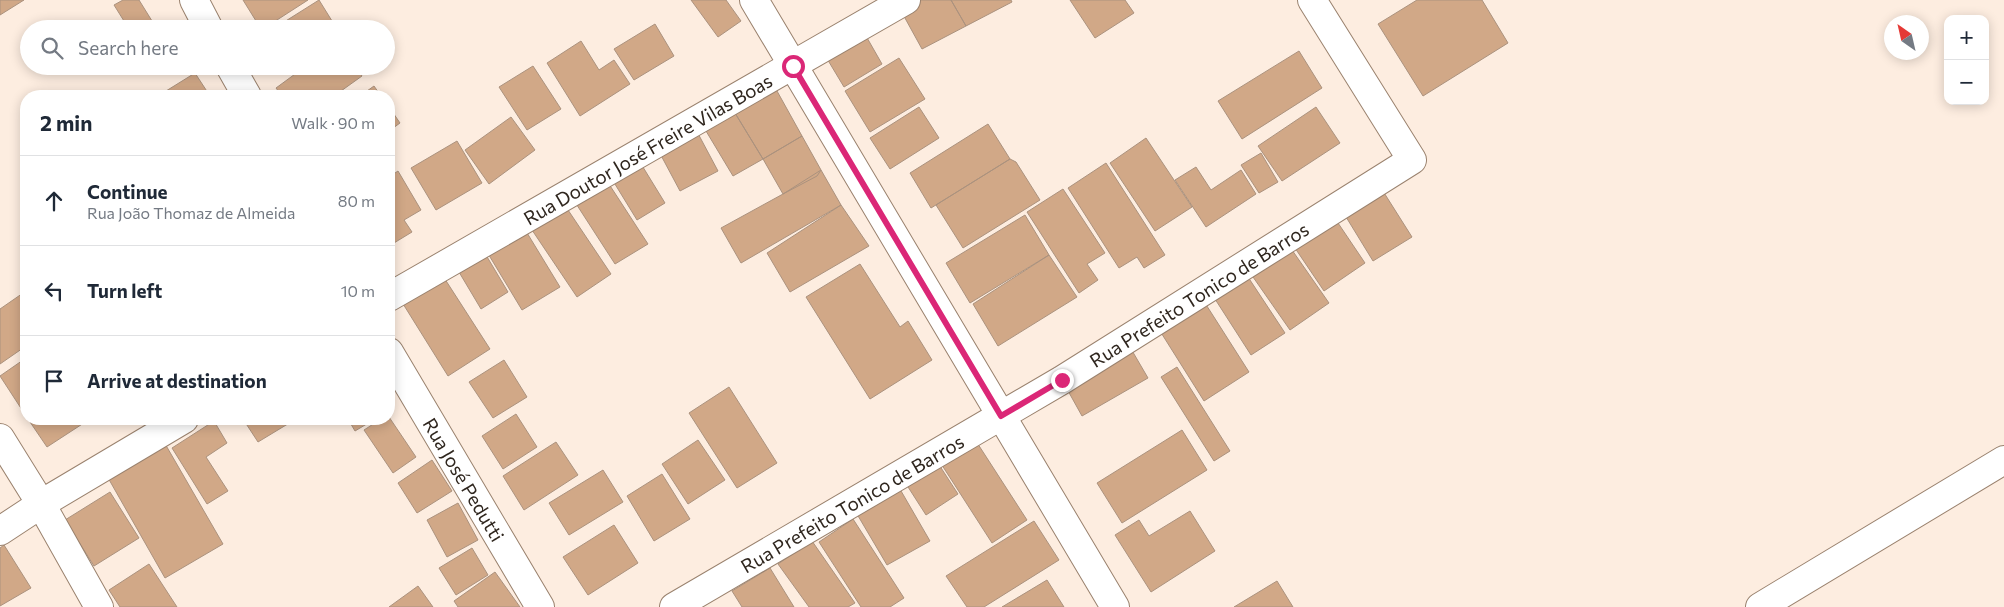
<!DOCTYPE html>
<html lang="en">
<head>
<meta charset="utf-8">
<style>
	body { margin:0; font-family:Commissioner,sans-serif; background:#f2f2f3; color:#1f2937 }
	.controls { position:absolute; right:15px; top:15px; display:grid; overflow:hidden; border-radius:10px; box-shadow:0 2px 12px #0003 }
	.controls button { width:45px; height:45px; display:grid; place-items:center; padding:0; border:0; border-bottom:1px solid #e0e1e3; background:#fff; color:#1f2937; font:25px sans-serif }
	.compass { position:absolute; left:1884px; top:15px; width:45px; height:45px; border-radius:50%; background:#fff; box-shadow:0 2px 12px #0003; rotate:326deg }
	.stop { position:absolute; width:15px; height:15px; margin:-11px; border:4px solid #db2777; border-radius:50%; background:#fff }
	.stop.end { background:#db2777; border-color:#fff; box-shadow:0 1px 5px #0008 }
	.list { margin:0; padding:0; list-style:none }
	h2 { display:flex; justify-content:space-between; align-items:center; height:65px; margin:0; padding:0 20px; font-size:21px }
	h2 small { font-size:16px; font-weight:400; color:#747a83 }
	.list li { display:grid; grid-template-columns:32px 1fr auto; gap:15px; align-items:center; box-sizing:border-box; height:90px; padding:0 20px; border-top:1px solid #e0e1e3 }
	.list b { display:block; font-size:19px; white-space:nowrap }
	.list p { margin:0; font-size:16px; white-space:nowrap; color:#747a83 }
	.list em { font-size:16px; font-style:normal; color:#747a83 }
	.icon { flex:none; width:28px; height:28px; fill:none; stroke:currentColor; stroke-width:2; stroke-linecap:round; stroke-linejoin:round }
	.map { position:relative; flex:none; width:2004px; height:607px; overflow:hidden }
	.search { position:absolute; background:#fff; box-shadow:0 2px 12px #0003; left:20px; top:20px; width:375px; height:55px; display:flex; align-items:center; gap:12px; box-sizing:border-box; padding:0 18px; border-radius:28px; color:#747a83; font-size:19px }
	.panel { position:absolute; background:#fff; box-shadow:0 2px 12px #0003; left:20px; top:90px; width:375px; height:335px; border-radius:20px }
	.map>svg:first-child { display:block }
	.building { fill:#d1a887; stroke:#ab927e }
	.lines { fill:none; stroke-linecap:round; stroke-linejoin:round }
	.minor-casing { stroke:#9a826e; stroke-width:30 }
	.tertiary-casing { stroke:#9a826e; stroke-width:30 }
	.minor { stroke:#fff; stroke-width:28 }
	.tertiary { stroke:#fff; stroke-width:28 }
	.route { stroke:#db2777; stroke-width:6 }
	.labels { text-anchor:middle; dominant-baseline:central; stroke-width:4; stroke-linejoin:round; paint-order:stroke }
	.street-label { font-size:19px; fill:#2f261e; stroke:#fdede0 }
</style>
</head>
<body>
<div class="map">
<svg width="2004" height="607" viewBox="0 0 2004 607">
	<rect width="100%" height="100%" fill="#fdede0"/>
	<!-- building -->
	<path class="building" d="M0,0H24L0,15Z
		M123,0H139L157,29H129L114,5Z
		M243,0H308L263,29H261Z
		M319,0L337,29H273Z
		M691,0H726L741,21L718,37Z
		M916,0H951L966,26L922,49L900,9Z
		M951,0H1011L1012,2L966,26Z
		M1070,0H1125L1134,13L1095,38Z
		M1417,0H1482L1508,43L1423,96L1378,24Z
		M655,24L674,56L634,80L614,49Z
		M862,29L882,64L844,87L823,52Z
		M581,41L599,70L614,60L630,84L580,116L547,63Z
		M1299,51L1322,88L1242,139L1218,101Z
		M899,58L925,99L870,132L845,91Z
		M306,66H315L321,74L331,66H355L362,76L334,96H282L276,88Z
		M533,66L561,109L527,130L499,87Z
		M195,73L210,96H170L166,91Z
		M772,82L802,136L763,159L735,113Z
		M374,86L381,96H360Z
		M389,107L400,123L389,131Z
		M919,107L939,138L890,169L870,138Z
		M1316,107L1340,143L1282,181L1258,146Z
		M735,113L763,159L733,176L706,131Z
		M511,117L535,150L489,184L465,150Z
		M988,124L1010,159L931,208L910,173Z
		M694,126L718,171L680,191L656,146Z
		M802,136L821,170L817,176L783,194L763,159Z
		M1146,138L1192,207L1155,231L1110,163Z
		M457,141L482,183L436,210L411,168Z
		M1261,153L1278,182L1259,193L1241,165Z
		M638,159L665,203L637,220L610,176Z
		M1010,159L1016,162L1040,200L963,248L936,205Z
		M1106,163L1165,255L1144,268L1137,257L1119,268L1068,188Z
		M1196,167L1211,190L1241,170L1256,194L1206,227L1175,180Z
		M821,170L841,205L741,263L721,228L783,194Z
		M398,171L421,210L404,220L412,232L389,246V177Z
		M605,178L648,244L615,264L573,199Z
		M1381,188L1412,237L1373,261L1343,212Z
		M1063,189L1105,253L1087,264L1098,280L1079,293L1027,212Z
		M841,205L869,246L790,292L767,253Z
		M566,207L611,274L577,297L532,230Z
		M1025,215L1049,255L970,303L946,263Z
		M1336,220L1365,263L1324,291L1295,248Z
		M521,223L560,287L522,310L484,247Z
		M483,250L508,292L481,309L456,267Z
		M1292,250L1329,303L1290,330L1253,277Z
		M1049,255L1077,297L998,346L973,304Z
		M860,264L900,327L908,321L932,360L870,399L806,297Z
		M441,273L490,349L448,376L400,299Z
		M1248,277L1285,333L1251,355L1215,299Z
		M26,291V346L0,364V309Z
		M1205,303L1249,372L1204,401L1160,331Z
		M1127,342L1148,378L1082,416L1062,380Z
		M26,358V416L0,376Z
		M504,360L527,397L493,418L469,382Z
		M1177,367L1230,451L1214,461L1161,377Z
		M729,387L777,463L737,488L689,413Z
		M516,414L537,447L503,469L482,436Z
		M389,417L416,457L393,473L364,430L381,419H389Z
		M28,419H90L47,447Z
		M243,419H296L258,442Z
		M348,419H375L355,431Z
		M214,421L227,443L206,457L228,491L207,504L172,448Z
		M1182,430L1207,470L1122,523L1097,483Z
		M974,438L1027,520L992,543L938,459Z
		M698,440L725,480L688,504L662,464Z
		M164,442L223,544L165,578L107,476Z
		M556,442L578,475L524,510L503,476Z
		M934,457L958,494L926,515L901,476Z
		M432,460L452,491L417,513L398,483Z
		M603,470L623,502L569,535L549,503Z
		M662,474L690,519L654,541L627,496Z
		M897,484L930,541L887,565L854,509Z
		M110,492L139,538L94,566L65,520Z
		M458,503L478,540L447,557L427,520Z
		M1190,511L1215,551L1151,592L1115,535L1139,520L1149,536Z
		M853,519L904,598L890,607H861L819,542Z
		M1034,521L1059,560L984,607H967L946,576Z
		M614,525L638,563L588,595L563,557Z
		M812,541L855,603L848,607H809L778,564Z
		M4,545L31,588L0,606V548Z
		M472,548L488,575L456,595L439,568Z
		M149,564L177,607H120L109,590Z
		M770,568L794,607H742L732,591Z
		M495,572L520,607H458L454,601Z
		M1047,580L1064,607H1002Z
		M1277,581L1293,607H1234Z
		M418,586L433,607H389Z"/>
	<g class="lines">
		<defs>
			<g id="minor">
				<path d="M194,0L209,29"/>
				<path d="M754,0L1115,607"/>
				<path d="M230,66L247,96"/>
				<path id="s1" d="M389,352L540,607"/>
			</g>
			<g id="tertiary">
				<path id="s2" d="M389,297L906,0"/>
				<path d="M0,438L41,504L99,607"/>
				<path d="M0,531L41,504L184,419"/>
				<path id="s3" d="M674,607L1062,380L1412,160L1312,0"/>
				<path d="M1760,607L2004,460"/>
			</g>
		</defs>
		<!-- minor casing -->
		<use href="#minor" class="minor-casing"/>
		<!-- tertiary casing -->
		<use href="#tertiary" class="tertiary-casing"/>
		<!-- minor -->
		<use href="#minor" class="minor"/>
		<!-- tertiary -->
		<use href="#tertiary" class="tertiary"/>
	</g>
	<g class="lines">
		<!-- route -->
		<path class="route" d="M793,66L1001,416L1062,380"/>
	</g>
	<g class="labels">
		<!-- street labels -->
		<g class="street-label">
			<text stroke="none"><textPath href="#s2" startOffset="298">Rua Doutor José Freire Vilas Boas</textPath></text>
			<text stroke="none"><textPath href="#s3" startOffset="611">Rua Prefeito Tonico de Barros</textPath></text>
			<text stroke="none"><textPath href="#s1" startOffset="148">Rua José Pedutti</textPath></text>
			<text stroke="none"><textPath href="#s3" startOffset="206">Rua Prefeito Tonico de Barros</textPath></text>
		</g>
	</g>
</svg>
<div class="controls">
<button>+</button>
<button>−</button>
</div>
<svg class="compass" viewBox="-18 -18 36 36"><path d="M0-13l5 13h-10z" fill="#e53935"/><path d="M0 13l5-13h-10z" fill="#747a83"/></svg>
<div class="stop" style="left:793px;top:66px"></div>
<div class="stop end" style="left:1062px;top:380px"></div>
<div class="search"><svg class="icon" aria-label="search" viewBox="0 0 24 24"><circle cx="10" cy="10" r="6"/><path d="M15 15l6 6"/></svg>Search here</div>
<section class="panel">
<h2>2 min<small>Walk · 90 m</small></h2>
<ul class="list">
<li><svg class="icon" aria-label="ahead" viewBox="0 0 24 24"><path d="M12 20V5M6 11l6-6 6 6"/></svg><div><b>Continue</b><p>Rua João Thomaz de Almeida</p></div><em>80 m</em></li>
<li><svg class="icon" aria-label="left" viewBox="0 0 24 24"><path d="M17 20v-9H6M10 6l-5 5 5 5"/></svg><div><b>Turn left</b></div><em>10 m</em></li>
<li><svg class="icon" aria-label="arrive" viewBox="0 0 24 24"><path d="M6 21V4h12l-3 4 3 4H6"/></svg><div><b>Arrive at destination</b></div></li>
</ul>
</section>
</div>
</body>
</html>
